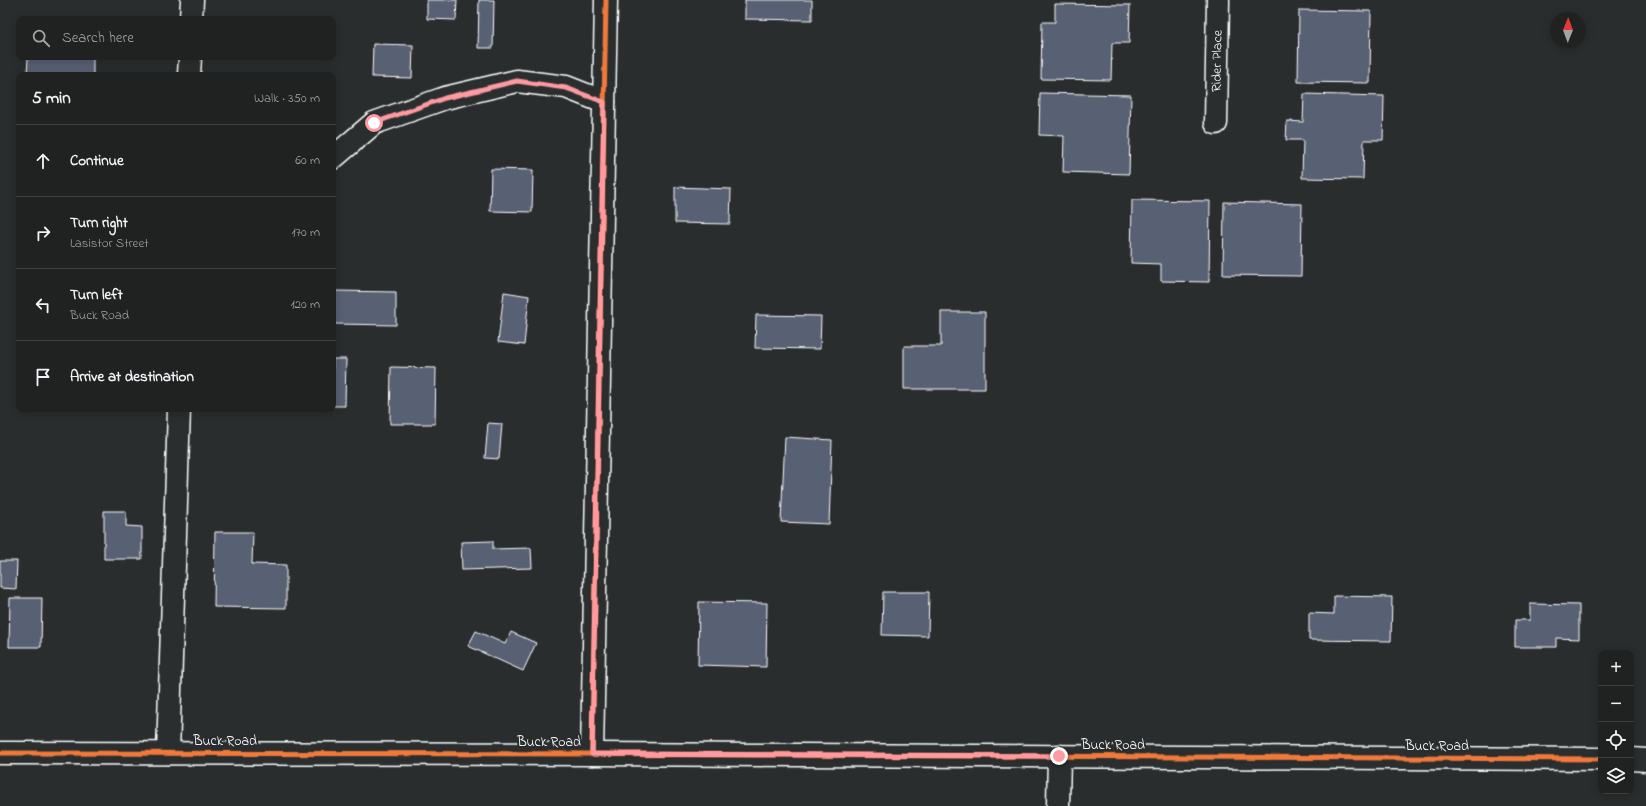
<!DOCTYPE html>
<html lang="en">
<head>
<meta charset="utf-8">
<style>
	body { margin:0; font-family:"Indie Flower",sans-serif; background:#2d2f2f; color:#f1f3f6 }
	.controls { position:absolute; right:12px; bottom:12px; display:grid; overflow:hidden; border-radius:8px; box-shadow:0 2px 10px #0003 }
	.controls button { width:36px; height:36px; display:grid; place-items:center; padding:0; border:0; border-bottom:1px solid #3d3f40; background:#202222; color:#f1f3f6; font:20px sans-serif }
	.compass { position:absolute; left:1550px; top:12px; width:36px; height:36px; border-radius:50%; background:#202222; box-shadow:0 2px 10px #0003; rotate:1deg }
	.stop { position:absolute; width:12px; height:12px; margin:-9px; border:3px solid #ff9aa2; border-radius:50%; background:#fff }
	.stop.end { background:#ff9aa2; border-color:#fff; box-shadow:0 1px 4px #0008 }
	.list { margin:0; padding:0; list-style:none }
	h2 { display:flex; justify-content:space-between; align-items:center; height:52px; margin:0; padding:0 16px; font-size:17px }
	h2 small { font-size:13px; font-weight:400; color:#a2a4a5 }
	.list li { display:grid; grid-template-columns:26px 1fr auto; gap:12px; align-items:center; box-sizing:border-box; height:72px; padding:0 16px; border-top:1px solid #3d3f40 }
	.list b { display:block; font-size:15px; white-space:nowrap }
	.list p { margin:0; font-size:13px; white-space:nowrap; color:#a2a4a5 }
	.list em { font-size:13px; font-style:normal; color:#a2a4a5 }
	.icon { flex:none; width:22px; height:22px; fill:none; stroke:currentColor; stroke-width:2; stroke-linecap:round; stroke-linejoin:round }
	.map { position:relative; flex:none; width:1646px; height:806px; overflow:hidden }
	.search { position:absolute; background:#202222; box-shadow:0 2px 10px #0003; left:16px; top:16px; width:320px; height:44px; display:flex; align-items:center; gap:10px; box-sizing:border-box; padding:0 14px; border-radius:8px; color:#a2a4a5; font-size:15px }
	.panel { position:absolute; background:#202222; box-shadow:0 2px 10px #0003; left:16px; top:72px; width:320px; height:340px; border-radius:8px }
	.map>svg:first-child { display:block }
	.building { fill:#596173; stroke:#fff }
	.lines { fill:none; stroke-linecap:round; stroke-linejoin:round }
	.minor-casing { stroke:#fff; stroke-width:25 }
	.minor { stroke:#2a2d2e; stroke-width:22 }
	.cycleway-casing { stroke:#2a2d2e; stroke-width:8 }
	.cycleway { stroke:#f17a3a; stroke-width:5 }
	.route { stroke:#ff9aa2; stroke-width:5 }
	.labels { text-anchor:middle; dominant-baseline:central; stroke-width:4; stroke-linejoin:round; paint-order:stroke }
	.street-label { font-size:14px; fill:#fff; stroke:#2a2d2e }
</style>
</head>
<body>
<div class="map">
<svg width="1646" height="806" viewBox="0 0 1646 806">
	<rect width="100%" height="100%" fill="#2a2d2e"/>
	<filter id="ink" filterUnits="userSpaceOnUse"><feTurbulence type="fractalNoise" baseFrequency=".025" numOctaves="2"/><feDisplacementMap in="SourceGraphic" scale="8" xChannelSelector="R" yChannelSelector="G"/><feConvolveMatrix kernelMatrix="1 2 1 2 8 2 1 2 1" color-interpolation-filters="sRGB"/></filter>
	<g filter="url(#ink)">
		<!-- building -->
		<path class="building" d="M427,0H457L456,20L427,19Z
			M479,0H494L493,48H478Z
			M745,0H812V20L745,19Z
			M1055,4L1130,5L1129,43H1112L1111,80L1041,79L1042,22H1055Z
			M1299,10L1371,11L1370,83L1298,82Z
			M373,44L413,45L412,78L372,77Z
			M28,57H93V75H27Z
			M1040,93L1131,95L1129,174L1063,172L1064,136L1039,135Z
			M1304,94L1384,96L1383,140H1364L1363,179L1302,178L1303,140H1286L1287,121L1303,122Z
			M491,169L533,170L532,212L490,211Z
			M675,187L731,189L730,224L675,223Z
			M1132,200L1210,201L1209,282L1161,281V264L1131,263Z
			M1224,202L1302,204L1301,276L1223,275Z
			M335,291L396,292V325L334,324Z
			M504,292L529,296L524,345L498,342Z
			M941,312H985V389H904V346H941Z
			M756,315L821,316L820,349L755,348Z
			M333,359H346L345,406H333Z
			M391,367L436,368L435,424H390Z
			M488,423L502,424L499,459L485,458Z
			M785,437L832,440L829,524L781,522Z
			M104,511H126V526L142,527V559H104Z
			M215,532H253L252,564L286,565V608L214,607Z
			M493,541V549L531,548L532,568L462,570L461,542Z
			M0,561H17L16,589L0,588Z
			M883,592H929L928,636L882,635Z
			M1334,596L1392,597L1391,641L1309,640V613L1334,614Z
			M10,598H42L41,647H9Z
			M699,602L767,603L766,667L698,665Z
			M1530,604L1579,605V639L1556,638V647H1515V620H1530Z
			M476,631L505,644L511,632L536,643L523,671L468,646Z"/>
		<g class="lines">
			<defs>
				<g id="minor">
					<path d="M191,19L192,0"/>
					<path d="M189,75L190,57"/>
					<path id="s1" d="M1216,123L1218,0"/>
					<path d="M333,158L374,123L445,98L517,81L566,87L604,102"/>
					<path d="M0,753L592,754L1601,759"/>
					<path d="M168,753L179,409"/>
					<path d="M592,754L606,0"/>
					<path d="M1631,759L1646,760"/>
					<path d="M1058,806L1059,756"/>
				</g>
			</defs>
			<!-- minor casing -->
			<use href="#minor" class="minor-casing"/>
			<!-- minor -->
			<use href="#minor" class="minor"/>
			<defs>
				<path id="cycleway" d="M0,753L592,754L1601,759
					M592,754L606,0"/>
			</defs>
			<!-- cycleway casing -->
			<use href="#cycleway" class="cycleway-casing"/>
			<!-- cycleway -->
			<use href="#cycleway" class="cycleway"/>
		</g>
	</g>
	<g class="lines" filter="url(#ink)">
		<!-- route -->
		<path class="route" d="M374,123L445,98L517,81L566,88L604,102L592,754L1059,756"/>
	</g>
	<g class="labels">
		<!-- street labels -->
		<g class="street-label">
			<text stroke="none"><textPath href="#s1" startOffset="62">Rider Place</textPath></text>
			<text x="225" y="741">Buck Road</text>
			<text x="549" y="742">Buck Road</text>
			<text x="1113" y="745">Buck Road</text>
			<text x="1437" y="746">Buck Road</text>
		</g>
	</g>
</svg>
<div class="controls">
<button>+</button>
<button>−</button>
<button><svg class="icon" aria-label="locate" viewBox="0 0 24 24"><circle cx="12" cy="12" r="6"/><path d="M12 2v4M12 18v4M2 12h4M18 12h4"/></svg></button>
<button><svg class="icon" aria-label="layers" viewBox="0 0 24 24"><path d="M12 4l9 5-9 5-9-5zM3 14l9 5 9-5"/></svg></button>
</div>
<svg class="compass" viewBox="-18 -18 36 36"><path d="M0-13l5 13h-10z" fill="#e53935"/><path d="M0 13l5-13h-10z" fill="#a2a4a5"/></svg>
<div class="stop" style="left:374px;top:123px"></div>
<div class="stop end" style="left:1059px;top:756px"></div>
<div class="search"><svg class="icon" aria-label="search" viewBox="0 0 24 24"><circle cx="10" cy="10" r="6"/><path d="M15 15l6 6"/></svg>Search here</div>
<section class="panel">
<h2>5 min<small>Walk · 350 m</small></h2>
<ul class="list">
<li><svg class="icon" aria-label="ahead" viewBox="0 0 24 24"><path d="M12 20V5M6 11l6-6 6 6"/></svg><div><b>Continue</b></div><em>60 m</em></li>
<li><svg class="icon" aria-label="right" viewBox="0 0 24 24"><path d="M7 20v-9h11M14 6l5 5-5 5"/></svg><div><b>Turn right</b><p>Lasistor Street</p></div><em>170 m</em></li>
<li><svg class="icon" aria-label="left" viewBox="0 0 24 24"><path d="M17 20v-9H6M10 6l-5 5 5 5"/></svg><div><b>Turn left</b><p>Buck Road</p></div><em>120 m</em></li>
<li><svg class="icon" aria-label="arrive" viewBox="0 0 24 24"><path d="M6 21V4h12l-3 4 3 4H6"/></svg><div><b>Arrive at destination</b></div></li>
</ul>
</section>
</div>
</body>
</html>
